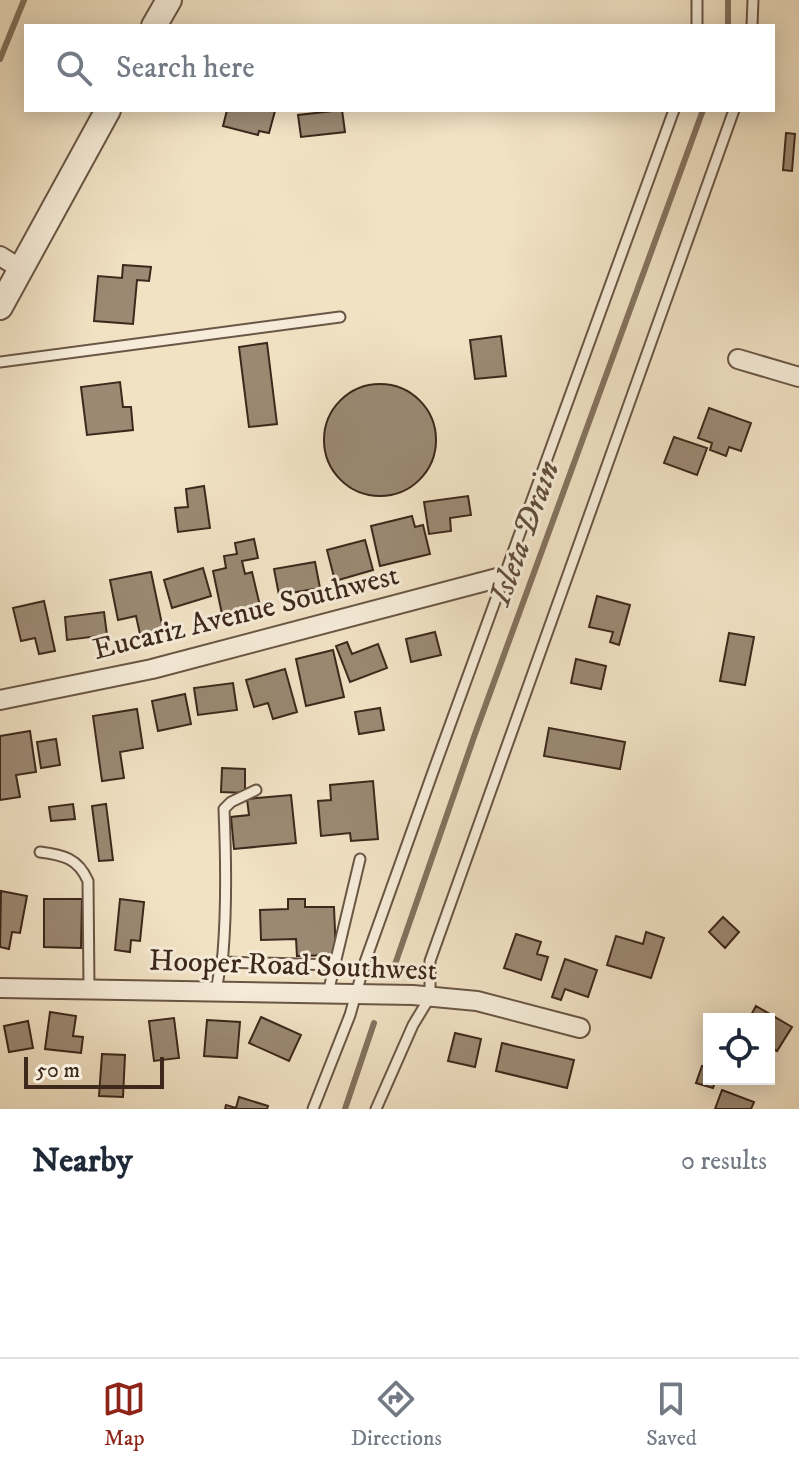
<!DOCTYPE html>
<html lang="en">
<head>
<meta charset="utf-8">
<style>
	body { margin:0; font-family:"IM FELL DW Pica",serif; background:#f2f2f3; color:#1f2937 }
	.controls { position:absolute; right:24px; bottom:24px; display:grid; overflow:hidden; border-radius:0px; box-shadow:0 4px 20px #0003 }
	.controls button { width:72px; height:72px; display:grid; place-items:center; padding:0; border:0; border-bottom:2px solid #e0e1e3; background:#fff; color:#1f2937; font:40px sans-serif }
	.scale { position:absolute; left:24px; bottom:20px; width:140px; box-sizing:border-box; padding-left:8px; border:4px solid #3d281b; border-top:0; font-size:22px; line-height:28px; white-space:nowrap; color:#3d281b; -webkit-text-stroke:6px #f6ecd9; paint-order:stroke }
	.list { margin:0; padding:0; list-style:none }
	h2 { display:flex; justify-content:space-between; align-items:center; height:104px; margin:0; padding:0 32px; font-size:34px }
	h2 small { font-size:26px; font-weight:400; color:#747a83 }
	.icon { flex:none; width:44px; height:44px; fill:none; stroke:currentColor; stroke-width:2; stroke-linecap:round; stroke-linejoin:round }
	.map { position:relative; flex:none; width:799px; height:1109px; overflow:hidden }
	.search { position:absolute; background:#fff; box-shadow:0 4px 20px #0003; left:24px; right:24px; top:24px; height:88px; display:flex; align-items:center; gap:20px; box-sizing:border-box; padding:0 28px; border-radius:0px; color:#747a83; font-size:30px }
	.sheet { height:248px; background:#fff }
	nav { display:flex; justify-content:space-around; align-items:center; box-sizing:border-box; height:112px; border-top:2px solid #e0e1e3; background:#fff; font-size:22px; color:#747a83 }
	nav a { display:grid; justify-items:center; gap:4px }
	nav .on { color:#8f2418 }
	.map>svg:first-child { display:block }
	.lines { fill:none; stroke-linecap:round; stroke-linejoin:round }
	.stream { stroke:#84725e; stroke-width:6 }
	.building { fill:#9b8973; stroke:#3d281b; stroke-width:2 }
	.service-casing { stroke:#6a5645; stroke-width:13 }
	.minor-casing { stroke:#6a5645; stroke-width:22 }
	.tertiary-casing { stroke:#6a5645; stroke-width:28 }
	.service { stroke:#f6ecd9; stroke-width:9 }
	.minor { stroke:#f6ecd9; stroke-width:18 }
	.tertiary { stroke:#f6ecd9; stroke-width:24 }
	.labels { text-anchor:middle; dominant-baseline:central; stroke-width:6; stroke-linejoin:round; paint-order:stroke }
	.street-label { font-size:30px; fill:#3d281b; stroke:#f6ecd9 }
	.water-label { font-size:32px; font-style:italic; fill:#614d3d; stroke:#f6ecd9 }
</style>
</head>
<body>
<div class="map">
<svg width="799" height="1109" viewBox="0 0 799 1109">
	<rect width="100%" height="100%" fill="#f1e2c4"/>
	<filter id="stains"><feTurbulence type="fractalNoise" baseFrequency=".0025" numOctaves="4"/><feColorMatrix values="0 0 0 0 .2 0 0 0 0 .09 0 0 0 0 .02 0 0 0 .5 -.17"/></filter>
	<radialGradient id="worn" r=".72"><stop offset=".6" stop-color="#630" stop-opacity="0"/><stop offset="1" stop-color="#630" stop-opacity=".3"/></radialGradient>
	<g class="lines">
		<!-- stream -->
		<path class="stream" d="M728,26V0
			M0,59L24,0
			M392,973L475,734L703,110
			M345,1109L374,1023"/>
	</g>
	<!-- building -->
	<path class="building" d="M227,110L275,111L269,133L259,131L258,135L223,126Z
		M342,110L345,132L301,137L298,115Z
		M786,133L795,134L792,171L783,170Z
		M123,265L151,267L149,281L137,280L133,324L94,321L98,276L122,278Z
		M501,336L506,376L475,379L470,340Z
		M267,343L277,424L249,427L239,347Z
		M120,382L123,407H131L133,430L87,435L81,387Z
		M324 440a56 56 0 1 1 112 0a56 56 0 1 1-112 0Z
		M709,408L751,423L741,451L729,447L726,456L710,450L712,443L698,438Z
		M674,437L707,448L697,475L664,463Z
		M204,486L210,528L178,532L175,508L188,507L186,489Z
		M468,496L471,515L450,518L451,531L429,534L424,502Z
		M412,516L415,527L423,525L430,554L380,566L371,526Z
		M254,539L258,558L242,561L245,574L252,572L260,606L222,614L213,571L226,568L224,556L237,554L235,543Z
		M365,540L373,570L335,581L327,550Z
		M315,562L320,588L279,595L274,569Z
		M203,568L211,596L172,608L164,580Z
		M151,572L163,629L140,634L136,616L118,620L110,580Z
		M597,596L630,605L619,645L610,642L613,632L589,627Z
		M44,601L55,651L39,654L35,638L21,641L13,608Z
		M104,612L107,635L67,640L65,617Z
		M435,632L441,655L411,662L406,639Z
		M729,633L754,637L745,685L720,681Z
		M347,642L352,654L378,644L387,668L350,682L336,646Z
		M333,650L344,697L306,706L296,659Z
		M576,659L606,666L601,689L571,683Z
		M285,669L297,712L273,719L268,703L254,707L246,680Z
		M233,683L237,710L198,715L194,688Z
		M185,694L191,724L158,731L152,701Z
		M380,708L384,730L359,734L355,712Z
		M137,709L143,748L120,752L124,778L102,781L93,716Z
		M549,728L625,742L620,769L544,756Z
		M30,731L36,772L16,775L20,797L0,800V736Z
		M56,739L60,765L41,768L37,742Z
		M222,768L245,769V793L221,792Z
		M373,781L378,839L351,841L350,833L321,836L318,801L331,800L330,785Z
		M291,795L296,843L234,849L231,817L249,815L247,799Z
		M73,804L75,819L51,821L49,807Z
		M106,804L113,860L99,861L92,806Z
		M1,891L27,896L20,933L12,932L9,949L0,947Z
		M44,899H82L81,948L44,947Z
		M120,899L144,902L140,941L131,940L130,952L115,950Z
		M288,899H305V907H334L336,955L297,956L296,939L261,940L260,910L288,909Z
		M723,917L739,932L725,948L709,932Z
		M646,932L664,938L651,978L607,965L616,936L643,944Z
		M516,934L541,942L537,954L548,957L541,980L504,968Z
		M565,959L597,970L588,997L565,989L561,1000L552,997Z
		M756,1006L792,1027L777,1051L769,1046V1019H749Z
		M50,1012L76,1016L73,1036L83,1037L81,1053L45,1049Z
		M261,1017L301,1035L289,1061L249,1043Z
		M174,1018L179,1058L154,1061L149,1021Z
		M207,1020L240,1022L237,1058L204,1056Z
		M28,1021L33,1048L9,1052L4,1026Z
		M455,1033L481,1039L475,1067L448,1061Z
		M502,1043L574,1060L567,1088L496,1071Z
		M102,1054L125,1055L123,1097L99,1096Z
		M702,1066L709,1068V1079H716L713,1088L696,1083Z
		M722,1090L754,1102L751,1109H715Z
		M239,1097L268,1106L267,1109H225L226,1105L236,1108Z"/>
	<g class="lines">
		<defs>
			<path id="service" d="M697,0V26
				M752,26L753,0
				M0,362L340,317
				M40,852C63,855 78,858 88,881L89,989
				M223,962L335,965
				M217,990C217,976 222,966 223,953C227,905 226,857 224,809L231,802L256,790
				M328,993L360,859
				M313,1109L350,1015L365,962L434,769L674,110
				M376,1109L413,1025L430,997V961L734,110"/>
			<path id="minor" d="M0,256L21,269
				M738,359L799,377
				M0,700L152,669L505,576
				M0,988L413,995L477,1001L580,1028"/>
			<path id="tertiary" d="M154,26L169,0
				M0,307L108,110"/>
		</defs>
		<!-- service casing -->
		<use href="#service" class="service-casing"/>
		<!-- minor casing -->
		<use href="#minor" class="minor-casing"/>
		<!-- tertiary casing -->
		<use href="#tertiary" class="tertiary-casing"/>
		<!-- service -->
		<use href="#service" class="service"/>
		<!-- minor -->
		<use href="#minor" class="minor"/>
		<!-- tertiary -->
		<use href="#tertiary" class="tertiary"/>
	</g>
	<g class="labels">
		<!-- street labels -->
		<g class="street-label">
			<text transform="translate(246 613) rotate(-14)">Eucariz Avenue Southwest</text>
			<text transform="translate(293 966) rotate(2)">Hooper Road Southwest</text>
		</g>
		<!-- water labels -->
		<g class="water-label">
			<text transform="translate(525 533) rotate(-70)">Isleta Drain</text>
		</g>
	</g>
	<rect width="100%" height="100%" filter="url(#stains)"/>
	<rect width="100%" height="100%" fill="url(#worn)"/>
</svg>
<div class="controls">
<button><svg class="icon" aria-label="locate" viewBox="0 0 24 24"><circle cx="12" cy="12" r="6"/><path d="M12 2v4M12 18v4M2 12h4M18 12h4"/></svg></button>
</div>
<div class="scale">50 m</div>
<div class="search"><svg class="icon" aria-label="search" viewBox="0 0 24 24"><circle cx="10" cy="10" r="6"/><path d="M15 15l6 6"/></svg>Search here</div>
</div>
<section class="sheet">
<h2>Nearby<small>0 results</small></h2>
<ul class="list">
</ul>
</section>
<nav>
<a class="on"><svg class="icon" aria-label="map" viewBox="0 0 24 24"><path d="M3 6l6-2 6 2 6-2v14l-6 2-6-2-6 2zM9 4v14M15 6v14"/></svg>Map</a>
<a><svg class="icon" aria-label="directions" viewBox="0 0 24 24"><path d="M12 3l9 9-9 9-9-9zM9 14v-3h6M13 9l2 2-2 2"/></svg>Directions</a>
<a><svg class="icon" aria-label="saved" viewBox="0 0 24 24"><path d="M7 4h10v16l-5-4-5 4z"/></svg>Saved</a>
</nav>
</body>
</html>
